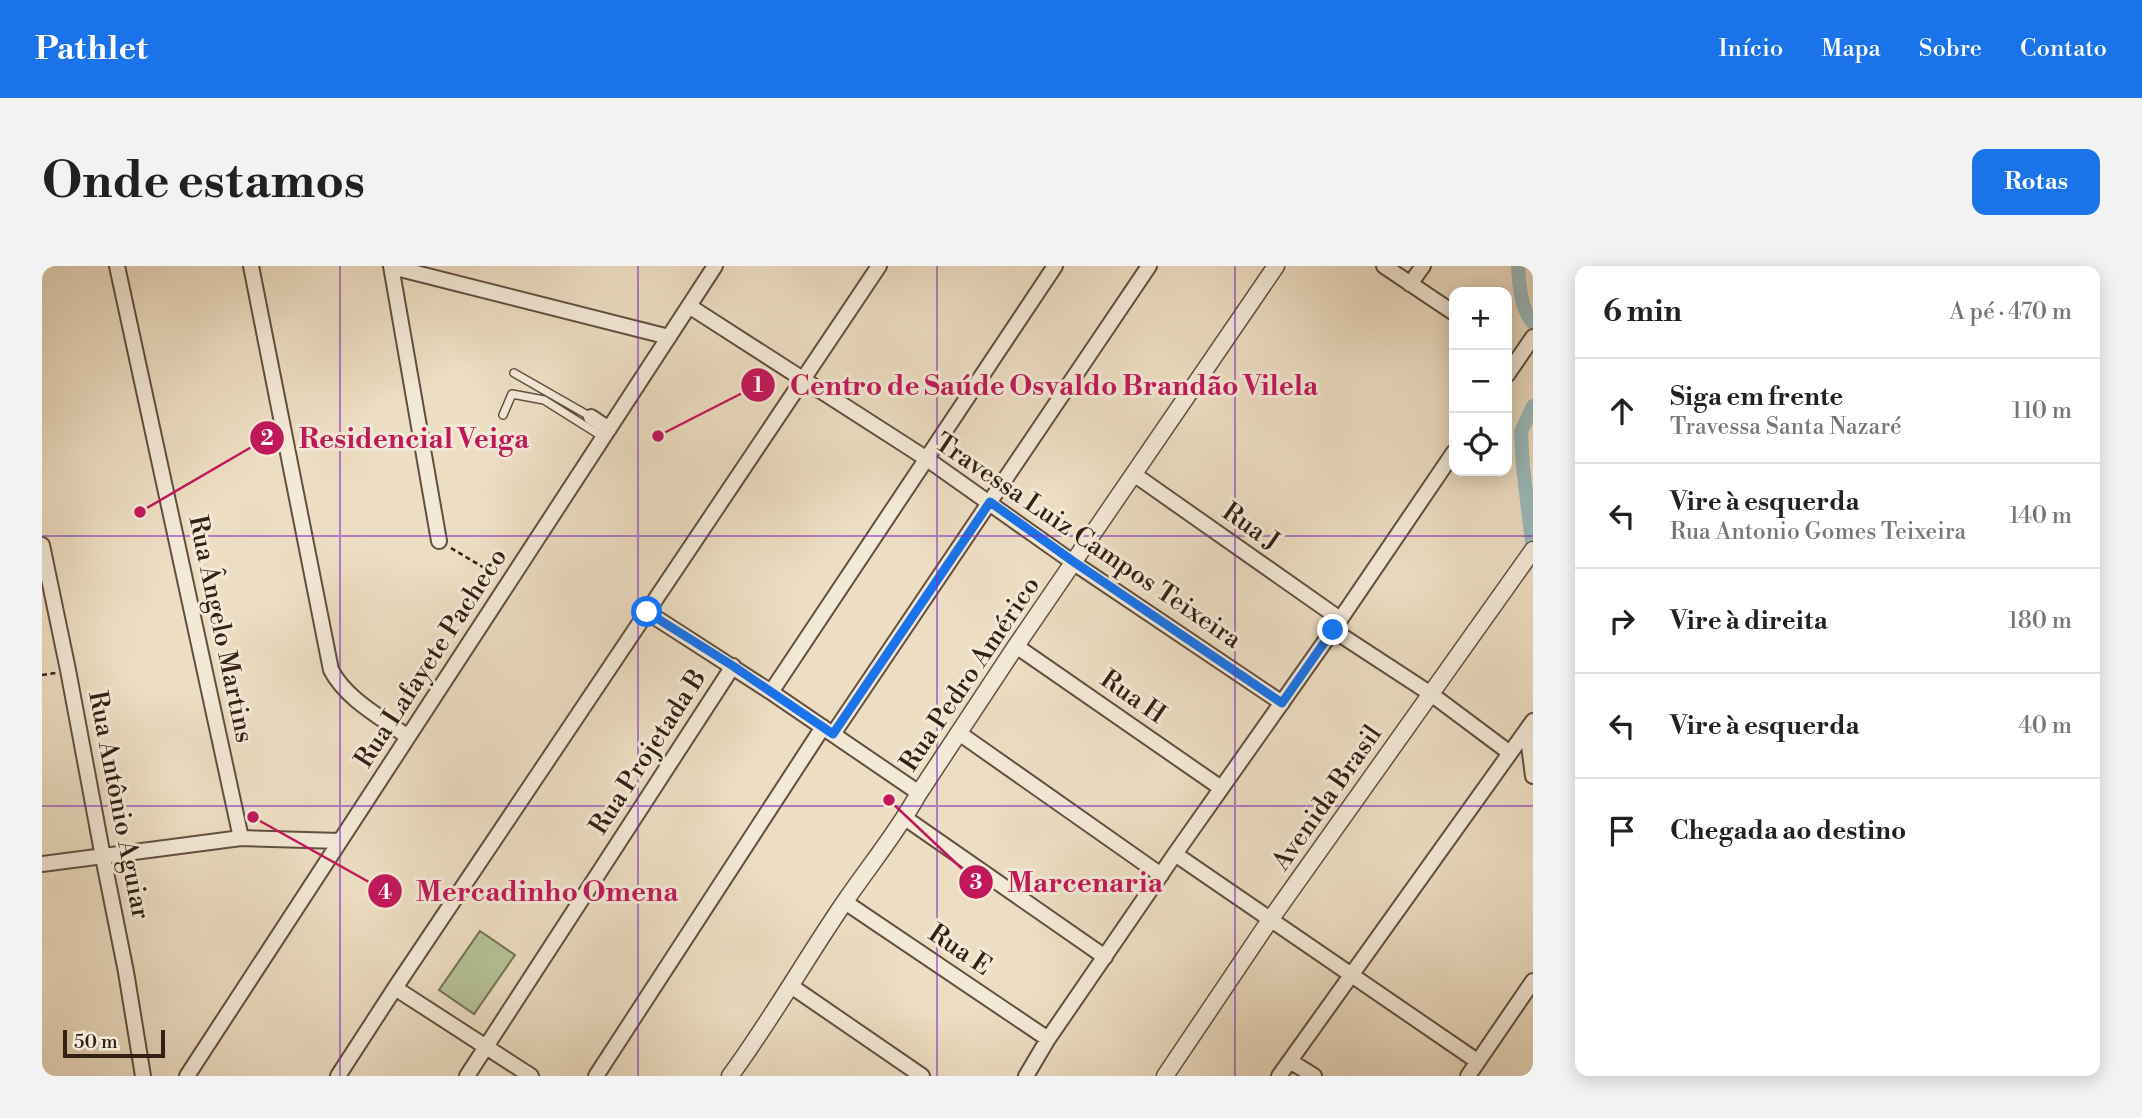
<!DOCTYPE html>
<html lang="pt">
<head>
<meta charset="utf-8">
<style>
	body { margin:0; font-family:"Libre Bodoni",serif; background:#f2f2f2; color:#202124 }
	.controls { position:absolute; right:21px; top:21px; display:grid; overflow:hidden; border-radius:14px; box-shadow:0 4px 18px #0003 }
	.controls button { width:63px; height:63px; display:grid; place-items:center; padding:0; border:0; border-bottom:2px solid #e0e0e0; background:#fff; color:#202124; font:35px sans-serif }
	.scale { position:absolute; left:21px; bottom:18px; width:102px; box-sizing:border-box; padding-left:7px; border:4px solid #342014; border-top:0; font-size:19px; line-height:24px; white-space:nowrap; color:#342014; -webkit-text-stroke:5px #f3e9d7; paint-order:stroke }
	.stop { position:absolute; width:21px; height:21px; margin:-16px; border:5px solid #1a73e8; border-radius:50%; background:#fff }
	.stop.end { background:#1a73e8; border-color:#fff; box-shadow:0 2px 7px #0008 }
	.list { margin:0; padding:0; list-style:none }
	h2 { display:flex; justify-content:space-between; align-items:center; height:91px; margin:0; padding:0 28px; font-size:30px }
	h2 small { font-size:23px; font-weight:400; color:#757577 }
	.list li { display:grid; grid-template-columns:46px 1fr auto; gap:21px; align-items:center; box-sizing:border-box; height:105px; padding:0 28px; border-top:2px solid #e0e0e0 }
	.list b { display:block; font-size:26px; white-space:nowrap }
	.list p { margin:0; font-size:23px; white-space:nowrap; color:#757577 }
	.list em { font-size:23px; font-style:normal; color:#757577 }
	.icon { flex:none; width:38px; height:38px; fill:none; stroke:currentColor; stroke-width:2; stroke-linecap:round; stroke-linejoin:round }
	.map { position:relative; flex:none; width:1491px; height:810px; overflow:hidden; border-radius:14px }
	header { display:flex; align-items:center; gap:42px; box-sizing:border-box; height:98px; padding:0 35px; background:#1a73e8; color:#fff }
	header strong { font-size:33px }
	nav { display:flex; gap:38px; margin-inline-start:auto; font-size:24px }
	.intro { display:flex; align-items:center; justify-content:space-between; box-sizing:border-box; height:168px; padding:0 42px }
	h1 { margin:0; font-size:49px }
	.button { padding:18px 32px; border-radius:14px; background:#1a73e8; color:#fff; font-size:24px; font-weight:700 }
	main { display:flex; gap:42px; padding:0 42px }
	aside { flex:1; background:#fff; border-radius:14px; box-shadow:0 4px 18px #0003 }
	.map>svg:first-child { display:block }
	.green { fill:#b5c296; stroke:#747155; stroke-width:2 }
	.lines { fill:none; stroke-linecap:round; stroke-linejoin:round }
	.canal { stroke:#9bbabb; stroke-width:14 }
	.service-casing { stroke:#624f40; stroke-width:10 }
	.minor-casing { stroke:#624f40; stroke-width:18 }
	.tertiary-casing { stroke:#624f40; stroke-width:19 }
	.path { stroke:#342014; stroke-width:2.5; stroke-dasharray:5 3.5; stroke-linecap:butt }
	.service { stroke:#f3e9d7; stroke-width:7 }
	.minor { stroke:#f3e9d7; stroke-width:14 }
	.tertiary { stroke:#f3e9d7; stroke-width:16 }
	.route { stroke:#1a73e8; stroke-width:9 }
	.grid { fill:none; stroke:#7b2cbf; stroke-width:2; stroke-opacity:0.55 }
	.labels { text-anchor:middle; dominant-baseline:central; stroke-width:6; stroke-linejoin:round; paint-order:stroke }
	.street-label { font-size:26px; fill:#342014; stroke:#f3e9d7 }
	.leader { fill:none; stroke:#c2185b; stroke-width:2.5 }
	.callout-dot { fill:#c2185b; stroke:#f3e9d7; stroke-width:2.5 }
	.mark-label { font-size:21px; text-anchor:middle; font-weight:bold; fill:#fff }
	.callout-label { font-size:28px; text-anchor:middle; font-weight:bold; fill:#c2185b; stroke:#f3e9d7; stroke-width:6; stroke-linejoin:round; paint-order:stroke }
</style>
</head>
<body>
<header>
<strong>Pathlet</strong>
<nav><a>Início</a><a>Mapa</a><a>Sobre</a><a>Contato</a></nav>
</header>
<div class="intro"><h1>Onde estamos</h1><a class="button">Rotas</a></div>
<main>
<div class="map">
<svg width="1491" height="810" viewBox="0 0 1491 810">
	<rect width="100%" height="100%" fill="#edddc2"/>
	<filter id="stains"><feTurbulence type="fractalNoise" baseFrequency=".00286" numOctaves="4"/><feColorMatrix values="0 0 0 0 .2 0 0 0 0 .09 0 0 0 0 .02 0 0 0 .5 -.17"/></filter>
	<radialGradient id="worn" r=".72"><stop offset=".6" stop-color="#630" stop-opacity="0"/><stop offset="1" stop-color="#630" stop-opacity=".3"/></radialGradient>
	<!-- green -->
	<path class="green" d="M438,665L473,689L432,748L397,724Z"/>
	<g class="lines">
		<!-- canal -->
		<path class="canal" d="M1476,0C1477,19 1479,43 1491,57
			M1490,276L1481,201L1479,166L1491,140"/>
		<defs>
			<path id="service" d="M472,107L549,151
				M461,149L470,128L502,134L561,171"/>
			<path id="minor" d="M75,0L199,572
				M209,0L289,404C305,434 339,451 366,471
				M349,0L397,275
				M1342,0L1412,47
				M350,1L627,71
				M1368,18L1381,0
				M647,40L885,193L1032,297L1240,437
				M1465,109L1491,71
				M549,151L567,163
				M1093,209L1298,353
				M0,279L26,404L61,591L84,706L101,810
				M605,346L729,426L877,527
				M1291,364L1389,428L1468,487
				M974,380L1179,522
				M729,426L1013,0
				M1485,464L1491,510
				M917,467L1119,609
				M791,468L1107,0
				M863,552L1063,691
				M1133,588L1435,795
				M0,598L199,572L298,575
				M803,636L1006,773
				M749,720L880,810
				M353,722L489,810
				M1248,795L1272,810
				M145,810L673,0
				M296,810L353,722L837,0
				M425,810L691,400
				M554,810L781,461
				M984,810L1006,773L1133,588L1291,364L1412,186
				M1237,810L1491,455
				M1426,810L1491,715"/>
			<path id="tertiary" d="M688,810C730,753 764,692 804,634C828,599 856,565 877,527L974,380L1234,0
				M1123,810L1228,654L1491,284"/>
		</defs>
		<!-- service casing -->
		<use href="#service" class="service-casing"/>
		<!-- minor casing -->
		<use href="#minor" class="minor-casing"/>
		<!-- tertiary casing -->
		<use href="#tertiary" class="tertiary-casing"/>
		<!-- path -->
		<path class="path" d="M409,282L454,309
			M0,409L14,407"/>
		<!-- service -->
		<use href="#service" class="service"/>
		<!-- minor -->
		<use href="#minor" class="minor"/>
		<!-- tertiary -->
		<use href="#tertiary" class="tertiary"/>
	</g>
	<g class="lines">
		<!-- route -->
		<path class="route" d="M605,346L691,400L791,468L948,236L1032,296L1240,437L1291,364"/>
	</g>
	<!-- grid -->
	<path class="grid" d="M298,0V810M596,0V810M895,0V810M1193,0V810M0,270H1491M0,540H1491"/>
	<g class="labels">
		<!-- street labels -->
		<g class="street-label">
			<text transform="translate(1209 261) rotate(35)">Rua J</text>
			<text transform="translate(1046 275) rotate(34)">Travessa Luiz Campos Teixeira</text>
			<text transform="translate(179 363) rotate(78)">Rua Ângelo Martins</text>
			<text transform="translate(389 392) rotate(-57)">Rua Lafayete Pacheco</text>
			<text transform="translate(928 408) rotate(-56)">Rua Pedro Américo</text>
			<text transform="translate(1091 431) rotate(35)">Rua H</text>
			<text transform="translate(606 486) rotate(-57)">Rua Projetada B</text>
			<text transform="translate(1285 532) rotate(-55)">Avenida Brasil</text>
			<text transform="translate(77 539) rotate(79)">Rua Antônio Aguiar</text>
			<text transform="translate(918 684) rotate(34)">Rua E</text>
		</g>
	</g>
	<!-- callouts -->
	<path class="leader" d="M616 170L716 119M98 246L225 172M847 534L934 616M211 551L343 625"/>
	<g class="callout-dot">
		<circle cx="616" cy="170" r="7"/>
		<circle cx="98" cy="246" r="7"/>
		<circle cx="847" cy="534" r="7"/>
		<circle cx="211" cy="551" r="7"/>
		<circle cx="716" cy="119" r="18"/>
		<circle cx="225" cy="172" r="18"/>
		<circle cx="934" cy="616" r="18"/>
		<circle cx="343" cy="625" r="18"/>
	</g>
	<g class="mark-label">
		<text x="716" y="126">1</text>
		<text x="225" y="179">2</text>
		<text x="934" y="623">3</text>
		<text x="343" y="633">4</text>
	</g>
	<g class="callout-label">
		<text x="1012" y="129">Centro de Saúde Osvaldo Brandão Vilela</text>
		<text x="372" y="182">Residencial Veiga</text>
		<text x="1043" y="626">Marcenaria</text>
		<text x="505" y="635">Mercadinho Omena</text>
	</g>
	<rect width="100%" height="100%" filter="url(#stains)"/>
	<rect width="100%" height="100%" fill="url(#worn)"/>
</svg>
<div class="controls">
<button>+</button>
<button>−</button>
<button><svg class="icon" aria-label="locate" viewBox="0 0 24 24"><circle cx="12" cy="12" r="6"/><path d="M12 2v4M12 18v4M2 12h4M18 12h4"/></svg></button>
</div>
<div class="scale">50 m</div>
<div class="stop" style="left:605px;top:346px"></div>
<div class="stop end" style="left:1291px;top:364px"></div>
</div>
<aside>
<h2>6 min<small>A pé · 470 m</small></h2>
<ul class="list">
<li><svg class="icon" aria-label="ahead" viewBox="0 0 24 24"><path d="M12 20V5M6 11l6-6 6 6"/></svg><div><b>Siga em frente</b><p>Travessa Santa Nazaré</p></div><em>110 m</em></li>
<li><svg class="icon" aria-label="left" viewBox="0 0 24 24"><path d="M17 20v-9H6M10 6l-5 5 5 5"/></svg><div><b>Vire à esquerda</b><p>Rua Antonio Gomes Teixeira</p></div><em>140 m</em></li>
<li><svg class="icon" aria-label="right" viewBox="0 0 24 24"><path d="M7 20v-9h11M14 6l5 5-5 5"/></svg><div><b>Vire à direita</b></div><em>180 m</em></li>
<li><svg class="icon" aria-label="left" viewBox="0 0 24 24"><path d="M17 20v-9H6M10 6l-5 5 5 5"/></svg><div><b>Vire à esquerda</b></div><em>40 m</em></li>
<li><svg class="icon" aria-label="arrive" viewBox="0 0 24 24"><path d="M6 21V4h12l-3 4 3 4H6"/></svg><div><b>Chegada ao destino</b></div></li>
</ul>
</aside>
</main>
</body>
</html>
